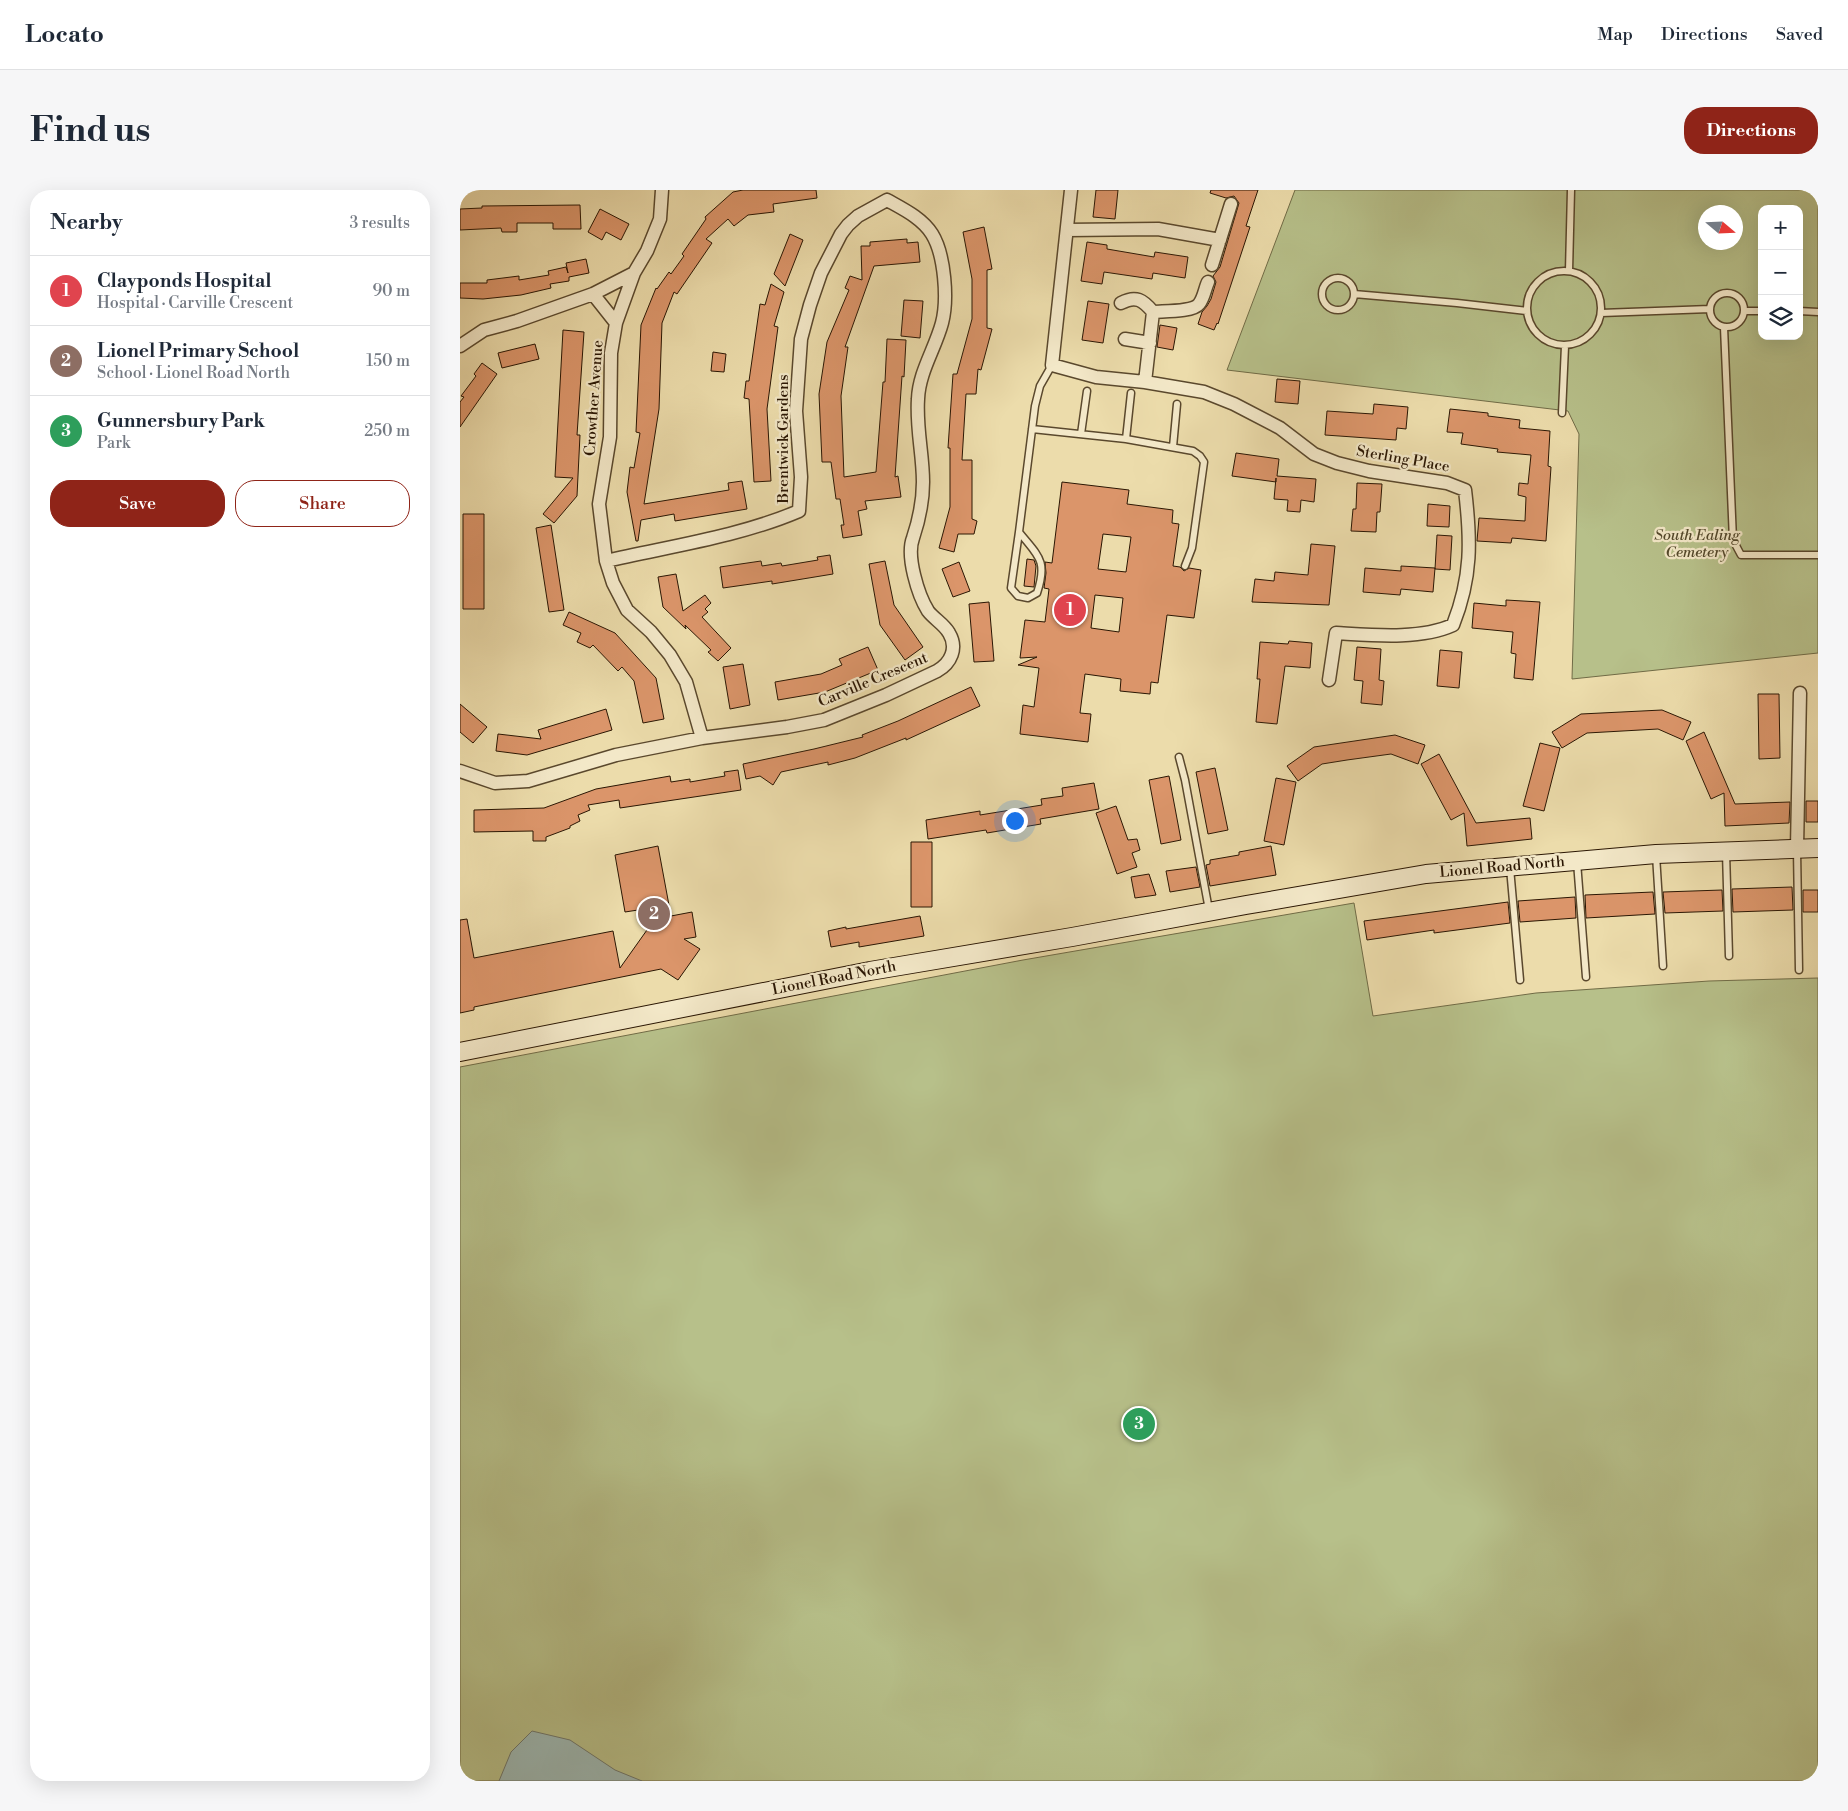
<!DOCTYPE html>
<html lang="en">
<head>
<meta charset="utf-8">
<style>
	body { margin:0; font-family:"Libre Bodoni",serif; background:#f6f6f7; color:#1f2937 }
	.controls { position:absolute; right:15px; top:15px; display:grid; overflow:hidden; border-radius:10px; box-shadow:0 5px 20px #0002 }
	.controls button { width:45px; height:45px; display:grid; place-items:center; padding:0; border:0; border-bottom:1px solid #e0e1e3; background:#fff; color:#1f2937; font:25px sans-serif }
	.compass { position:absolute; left:1238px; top:15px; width:45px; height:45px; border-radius:50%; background:#fff; box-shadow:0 5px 20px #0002; rotate:109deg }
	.you { position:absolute; left:554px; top:630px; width:18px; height:18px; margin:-12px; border:4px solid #fff; border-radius:50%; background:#1a73e8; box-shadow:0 0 0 8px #1a73e833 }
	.badge { display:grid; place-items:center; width:32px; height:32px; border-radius:50%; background:#8f2418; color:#fff; font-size:16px; font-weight:700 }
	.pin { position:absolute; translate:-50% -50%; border:2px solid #fff; box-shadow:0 1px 5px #0006 }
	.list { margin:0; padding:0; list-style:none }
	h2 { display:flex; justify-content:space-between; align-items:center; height:65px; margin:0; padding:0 20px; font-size:21px }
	h2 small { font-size:16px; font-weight:400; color:#747a83 }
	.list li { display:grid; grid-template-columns:32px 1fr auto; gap:15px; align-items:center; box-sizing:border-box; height:70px; padding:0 20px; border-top:1px solid #e0e1e3 }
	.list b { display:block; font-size:19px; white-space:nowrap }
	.list p { margin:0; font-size:16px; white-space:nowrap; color:#747a83 }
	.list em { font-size:16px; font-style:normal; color:#747a83 }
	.actions { display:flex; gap:10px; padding:15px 20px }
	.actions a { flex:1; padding:11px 0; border:1px solid #8f2418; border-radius:20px; text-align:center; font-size:18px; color:#8f2418 }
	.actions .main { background:#8f2418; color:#fff }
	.icon { flex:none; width:28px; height:28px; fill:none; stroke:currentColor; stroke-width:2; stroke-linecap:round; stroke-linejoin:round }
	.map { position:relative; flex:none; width:1358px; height:1591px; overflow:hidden; border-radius:20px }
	header { display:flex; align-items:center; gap:30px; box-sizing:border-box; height:70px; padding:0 25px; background:#fff; border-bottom:1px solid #e0e1e3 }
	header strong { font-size:24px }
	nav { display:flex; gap:28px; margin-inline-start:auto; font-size:18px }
	.intro { display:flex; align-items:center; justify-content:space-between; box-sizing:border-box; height:120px; padding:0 30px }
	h1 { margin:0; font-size:35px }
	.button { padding:12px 22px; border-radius:20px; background:#8f2418; color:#fff; font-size:18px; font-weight:700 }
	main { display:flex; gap:30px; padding:0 30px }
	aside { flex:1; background:#fff; border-radius:20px; box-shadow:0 5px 20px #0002 }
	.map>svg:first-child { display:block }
	.green { fill:#b7c08a; stroke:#706b46; fill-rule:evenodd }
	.water { fill:#9db9b4; stroke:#6f786d }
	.building { fill:#db956a; stroke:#2a1603; fill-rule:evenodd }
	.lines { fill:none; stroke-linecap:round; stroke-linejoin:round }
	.lane-casing { stroke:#5a482d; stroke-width:9 }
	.street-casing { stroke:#5a482d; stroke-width:15 }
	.secondary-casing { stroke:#2a1603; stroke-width:20 }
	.lane { stroke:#f3e8c8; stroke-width:6 }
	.street { stroke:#f3e8c8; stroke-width:12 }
	.secondary { stroke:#f3e8c8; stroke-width:18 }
	.labels { text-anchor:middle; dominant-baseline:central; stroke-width:4.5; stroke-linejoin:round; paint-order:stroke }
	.street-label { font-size:15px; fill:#2a1603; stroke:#f3e8c8 }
	.park-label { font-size:15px; font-style:italic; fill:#54492c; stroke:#f3e8c8 }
</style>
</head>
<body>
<header>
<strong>Locato</strong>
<nav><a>Map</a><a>Directions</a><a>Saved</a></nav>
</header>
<div class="intro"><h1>Find us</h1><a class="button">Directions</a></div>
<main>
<aside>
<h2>Nearby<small>3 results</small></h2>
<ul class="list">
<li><span class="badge" style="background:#e0444e">1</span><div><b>Clayponds Hospital</b><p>Hospital · Carville Crescent</p></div><em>90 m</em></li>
<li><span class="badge" style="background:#8d6e63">2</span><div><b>Lionel Primary School</b><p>School · Lionel Road North</p></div><em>150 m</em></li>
<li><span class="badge" style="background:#2e9e5b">3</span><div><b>Gunnersbury Park</b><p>Park</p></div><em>250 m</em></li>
</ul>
<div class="actions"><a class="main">Save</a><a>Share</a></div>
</aside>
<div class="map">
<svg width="1358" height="1591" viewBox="0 0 1358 1591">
	<rect width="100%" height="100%" fill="#ecdcab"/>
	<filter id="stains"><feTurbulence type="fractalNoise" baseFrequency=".004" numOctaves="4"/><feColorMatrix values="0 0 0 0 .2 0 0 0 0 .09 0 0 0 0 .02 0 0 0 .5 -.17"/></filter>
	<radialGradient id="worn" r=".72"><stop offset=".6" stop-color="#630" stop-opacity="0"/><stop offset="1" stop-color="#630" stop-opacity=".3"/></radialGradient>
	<!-- green -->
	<path class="green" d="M835,0H1358V463L1112,489L1119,244L1108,221L767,180ZM1302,19H1339V146H1302ZM1246,22H1276V52H1246Z
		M894,713L913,826L1076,803L1249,791L1358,788V1591H0V877L563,770Z"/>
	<!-- water -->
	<path class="water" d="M72,1541L110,1550L155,1580L182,1591H39L51,1562Z"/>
	<!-- building -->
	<path class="building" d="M283,0H356L357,8L313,14L314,22L288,25L274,36L268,29L246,49L252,53L217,104L214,102L202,133L199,219L184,314L269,300L268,293L282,291L287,319L215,331L214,324L181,330L178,351H176L167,302L170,277L174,278L180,243L176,242L181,135L196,98L197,99L209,82L211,84L224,66L222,64L246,29L245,27L273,2Z
		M636,0H658L655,29L633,27Z
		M751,0H798L786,36L790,37L758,134L757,133L754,140L738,134L742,122L747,116L751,109L756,92L753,86L760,77L779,13L774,6L766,8L750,3Z
		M120,15L121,39H93V33H57V42H42L41,38L0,40V19L22,18V16Z
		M140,19L169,34L161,50L146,42L142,50L128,42Z
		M524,37L532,79L527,80V138L532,139L521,180L518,179L516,204H506L502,270H512V329L517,331L514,344H498L494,362L479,358L490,317V258H488L493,184H497L512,129V89L503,42Z
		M330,44L343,50L325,96L314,84Z
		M447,49V53L458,52L460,72L414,76L385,157H388L381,206L384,287L416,282L423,192H425L427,149L446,150L444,187L442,186L435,287L438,286L441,307L405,311L407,319L398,321L402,345L383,348L381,335H384L380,309H376L371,272H362L359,204L367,152L389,100L385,98L390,86L402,90L401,56H410V52Z
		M627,52L647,55V59L694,67L695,62L728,67L725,88L693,83L692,89L644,82L642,94L621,91Z
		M126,69L129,83L109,87V91L90,94L91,98L61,105L23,109L0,108V93H27V90L59,86V90L89,85L88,81L106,77L108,83L106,73Z
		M311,94L324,102L314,136L318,137L307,219L311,291L294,292L289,209L284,208L286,191H289L300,114L305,115Z
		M444,110L463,111L460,148L441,146Z
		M628,111L649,114L643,153L622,150Z
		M700,135L717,138L713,160L697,157Z
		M103,140L124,142L117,245H120L117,306L94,333L83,324L113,288L95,287Z
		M75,154L79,169L42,178L38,163Z
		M253,162L266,164L264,182L251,181Z
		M22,173L37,184L0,237V212L4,207L1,206L16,186L14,184Z
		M817,189L840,191L838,214L815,212Z
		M914,214L948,217L946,239L937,238L936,250L865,245L867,221L913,224Z
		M990,219L1028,223V226L1060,230L1059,238L1090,241L1088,276L1091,277L1086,351L1052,348L1051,353L1017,351L1019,328L1065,331L1066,307L1058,305L1059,293L1068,294L1071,265L1037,262L1038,259L1001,254L1003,243L987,242Z
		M776,263L819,269L817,286L856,289L854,312L841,310L840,322L827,321L828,310L814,309L816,288V292L772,286Z
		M602,292L669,300L667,314L713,320L712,333L719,334L713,376L720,377L724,381L729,378L741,380L734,428L707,425L698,493L691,492L690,504L660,501L661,489L625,484L620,523L631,524L628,552L560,544L563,515L574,517L579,478L558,475L577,467L560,468L565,430L585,432L589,399L584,398L586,383L585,372L592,373ZM643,344L671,347L666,382L638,379ZM635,405L663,408L659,442L631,438Z
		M897,293L922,294L920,322H917L916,342L891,341L893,319H896Z
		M968,314L990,316L989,337L967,336Z
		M3,324H24V419H3Z
		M91,335L104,420L89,422L76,338Z
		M977,345L992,346L990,380L975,379Z
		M851,354L875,356L869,415L792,412L795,389L814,391L815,382L848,385Z
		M370,365L373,384L312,394V391L263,398L260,377L301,371L302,376L321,373L322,376L358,370L357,367Z
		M567,369L574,370L576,376L574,397L564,396Z
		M425,371L434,415L463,457L445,470L420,435L409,374Z
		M499,372L510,401L493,407L482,379Z
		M941,376L975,378L973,402L941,399L940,405L903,402L905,378L941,381Z
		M216,384L223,421L245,405L251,413L245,419L248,422L242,427L271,458L258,471L248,462L251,460L225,435L226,439L203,417L198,387Z
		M1046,410L1080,412L1073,490L1054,488L1056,464L1051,463L1053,442L1012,438L1014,413L1046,416Z
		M529,412L534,471L514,472L509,414Z
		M109,422L155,443L196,488L204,529L183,533L174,491L162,477L158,481L133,455L130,458L117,452L121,443L103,435Z
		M829,451L852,453L850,478L825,476L817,534L796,532L800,489H797L800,452L828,454Z
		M408,457L418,480L365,502L318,510L315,492L361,484L382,475L379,469Z
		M897,457L921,459L919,490L924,491L922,515L901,513L903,491L894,490Z
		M980,460L1002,462L999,498L977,496Z
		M283,474L290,515L270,519L263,477Z
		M511,497L520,516L446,550V548L395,568L368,575V572L321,582L313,595L300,586L286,589L283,574L354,559L403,547L402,545L438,531Z
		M1298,504H1319L1320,568L1299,569Z
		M0,514L27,537L13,553L0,542Z
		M146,519L152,540L67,565L36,561L38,544L81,549L78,540Z
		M1202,520L1231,532L1223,550L1198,539L1127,543L1102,558L1092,542L1121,524Z
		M1244,542L1275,614L1330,612L1329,633L1265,636L1264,603L1251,609L1226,551Z
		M935,545L965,555L958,574L931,564L887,570L862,574L838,591L827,576L854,557Z
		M1080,553L1100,558L1084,621L1063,616Z
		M979,564L1016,633L1070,628L1072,649L1007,656L1004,623L991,630L961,574Z
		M755,578L768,640L748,644L736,582Z
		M278,580L281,600L160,618L159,610L128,615L130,620L118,625L120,631L110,636V638L86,647V651H73V641L14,642V620L84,618L136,599L210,586L211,592L230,589V592L265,586L264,582Z
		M709,586L721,650L701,654L689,590Z
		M816,588L836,592L824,655L804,651Z
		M634,593L639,619L580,629L581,634L527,643L526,640L468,649L466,630L520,621V625L582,615L581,609L603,606L602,598Z
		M1346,611H1358V632H1346Z
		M656,616L668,650L677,649L680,660L672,663L677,677L657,684L636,623Z
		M451,652H472V717H451Z
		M198,656L211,726L232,722L236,747L224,749L240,759L218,790L201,779L14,817V820L0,823V730L7,729L14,768L153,741L160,778L204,716L165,722L155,665Z
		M811,656L816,685L750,696L746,675L750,674V670L779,665V662Z
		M736,677L740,697L710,702L706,681Z
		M689,684L696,705L675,708L671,687Z
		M1332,697L1333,720L1273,722L1272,699Z
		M1262,700L1263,721L1205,723L1203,702Z
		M1343,700H1358V722H1343Z
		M1193,702L1195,724L1126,728L1125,705Z
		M1115,707L1116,728L1060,732L1058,711Z
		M1048,712L1050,733L974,743V740L907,750L904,731Z
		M460,726L464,746L399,757V752L371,757L368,741L386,737V739Z"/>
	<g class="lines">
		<defs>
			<path id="lane" d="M1109,81L1111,0
				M1067 118a37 37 0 1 1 74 0a37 37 0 1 1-74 0Z
				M862 104a16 16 0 1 1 32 0a16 16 0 1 1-32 0Z
				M1250 120a17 17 0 1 1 34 0a17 17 0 1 1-34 0Z
				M894,104L997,113L1067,121
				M1284,121H1302
				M1339,121L1358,122
				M1141,123L1250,119
				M1264,137L1273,350L1281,365H1358
				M1102,223L1105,156
				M572,239L666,249L733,261L740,266L744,272L732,358L725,376
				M621,244L627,201
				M666,249L671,203
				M713,257L717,214
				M559,342L551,398L558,406L568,408L577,403C588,370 578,366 559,342L575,216L580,196L592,175
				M719,567L725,590L749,720
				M1337,660L1339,780
				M1266,662L1269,766
				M1196,665L1203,776
				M1117,672L1126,787
				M1050,678L1060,790"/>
			<path id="street" d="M202,0L200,29L187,61L174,83L156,133L151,163L150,247L139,314L146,371L153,393L167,420L191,442L210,465L226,492L242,548
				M611,0L592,175L636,187L685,192L744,202L774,214L820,238L854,264L877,273L909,281L987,293L1005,300C1011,350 1012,387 993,435C960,450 911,445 876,443L869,490
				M607,40L698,39L760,50
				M752,75L771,14
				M133,104L156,133
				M661,113C676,105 683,110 693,122C704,121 733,122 739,114C744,108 745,98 748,92
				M665,149L690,153
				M0,156L24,140L57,131L133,104L174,83
				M685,192L693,122
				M146,371C211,356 278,347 339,321L341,287L336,221L341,149L350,115L361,83L381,44L388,35L398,26L427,10
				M0,581L35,593L68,591L156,565L242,548L327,537L364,530L426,505L477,481C491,473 498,458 489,443C484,434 474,429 468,421C458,405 446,366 453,348C459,330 463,311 463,292C463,264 456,238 458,209C459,182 475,159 482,133C488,110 485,65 472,44C462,28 443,19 427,10
				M1337,658L1340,503"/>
			<path id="secondary" d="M0,862L410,781L612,747L786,715L966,684L1196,664L1358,658"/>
		</defs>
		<!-- lane casing -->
		<use href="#lane" class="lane-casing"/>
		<!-- street casing -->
		<use href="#street" class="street-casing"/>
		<!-- secondary casing -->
		<use href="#secondary" class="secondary-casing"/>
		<!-- lane -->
		<use href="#lane" class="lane"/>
		<!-- street -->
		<use href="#street" class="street"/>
		<!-- secondary -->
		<use href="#secondary" class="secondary"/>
	</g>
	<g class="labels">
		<!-- street labels -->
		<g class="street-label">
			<text transform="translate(134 208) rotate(-86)">Crowther Avenue</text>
			<text transform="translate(323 249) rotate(-90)">Brentwick Gardens</text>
			<text transform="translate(943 269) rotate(10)">Sterling Place</text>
			<text transform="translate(413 490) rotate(-23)">Carville Crescent</text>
			<text transform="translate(1042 677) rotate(-5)">Lionel Road North</text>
			<text transform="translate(374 788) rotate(-11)">Lionel Road North</text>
		</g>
		<!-- park labels -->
		<g class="park-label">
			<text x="1237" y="345">South Ealing<tspan x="1237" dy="17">Cemetery</tspan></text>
		</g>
	</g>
	<rect width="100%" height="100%" filter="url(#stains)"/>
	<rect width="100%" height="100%" fill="url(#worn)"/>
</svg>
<div class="controls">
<button>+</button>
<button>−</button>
<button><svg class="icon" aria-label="layers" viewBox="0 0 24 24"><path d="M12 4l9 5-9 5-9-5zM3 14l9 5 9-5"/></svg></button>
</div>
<svg class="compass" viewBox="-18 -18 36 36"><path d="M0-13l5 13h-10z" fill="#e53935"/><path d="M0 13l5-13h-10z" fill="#747a83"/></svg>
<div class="you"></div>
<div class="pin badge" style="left:610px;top:420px;background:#e0444e">1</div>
<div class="pin badge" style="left:194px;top:724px;background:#8d6e63">2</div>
<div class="pin badge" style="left:679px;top:1234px;background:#2e9e5b">3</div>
</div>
</main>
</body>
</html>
